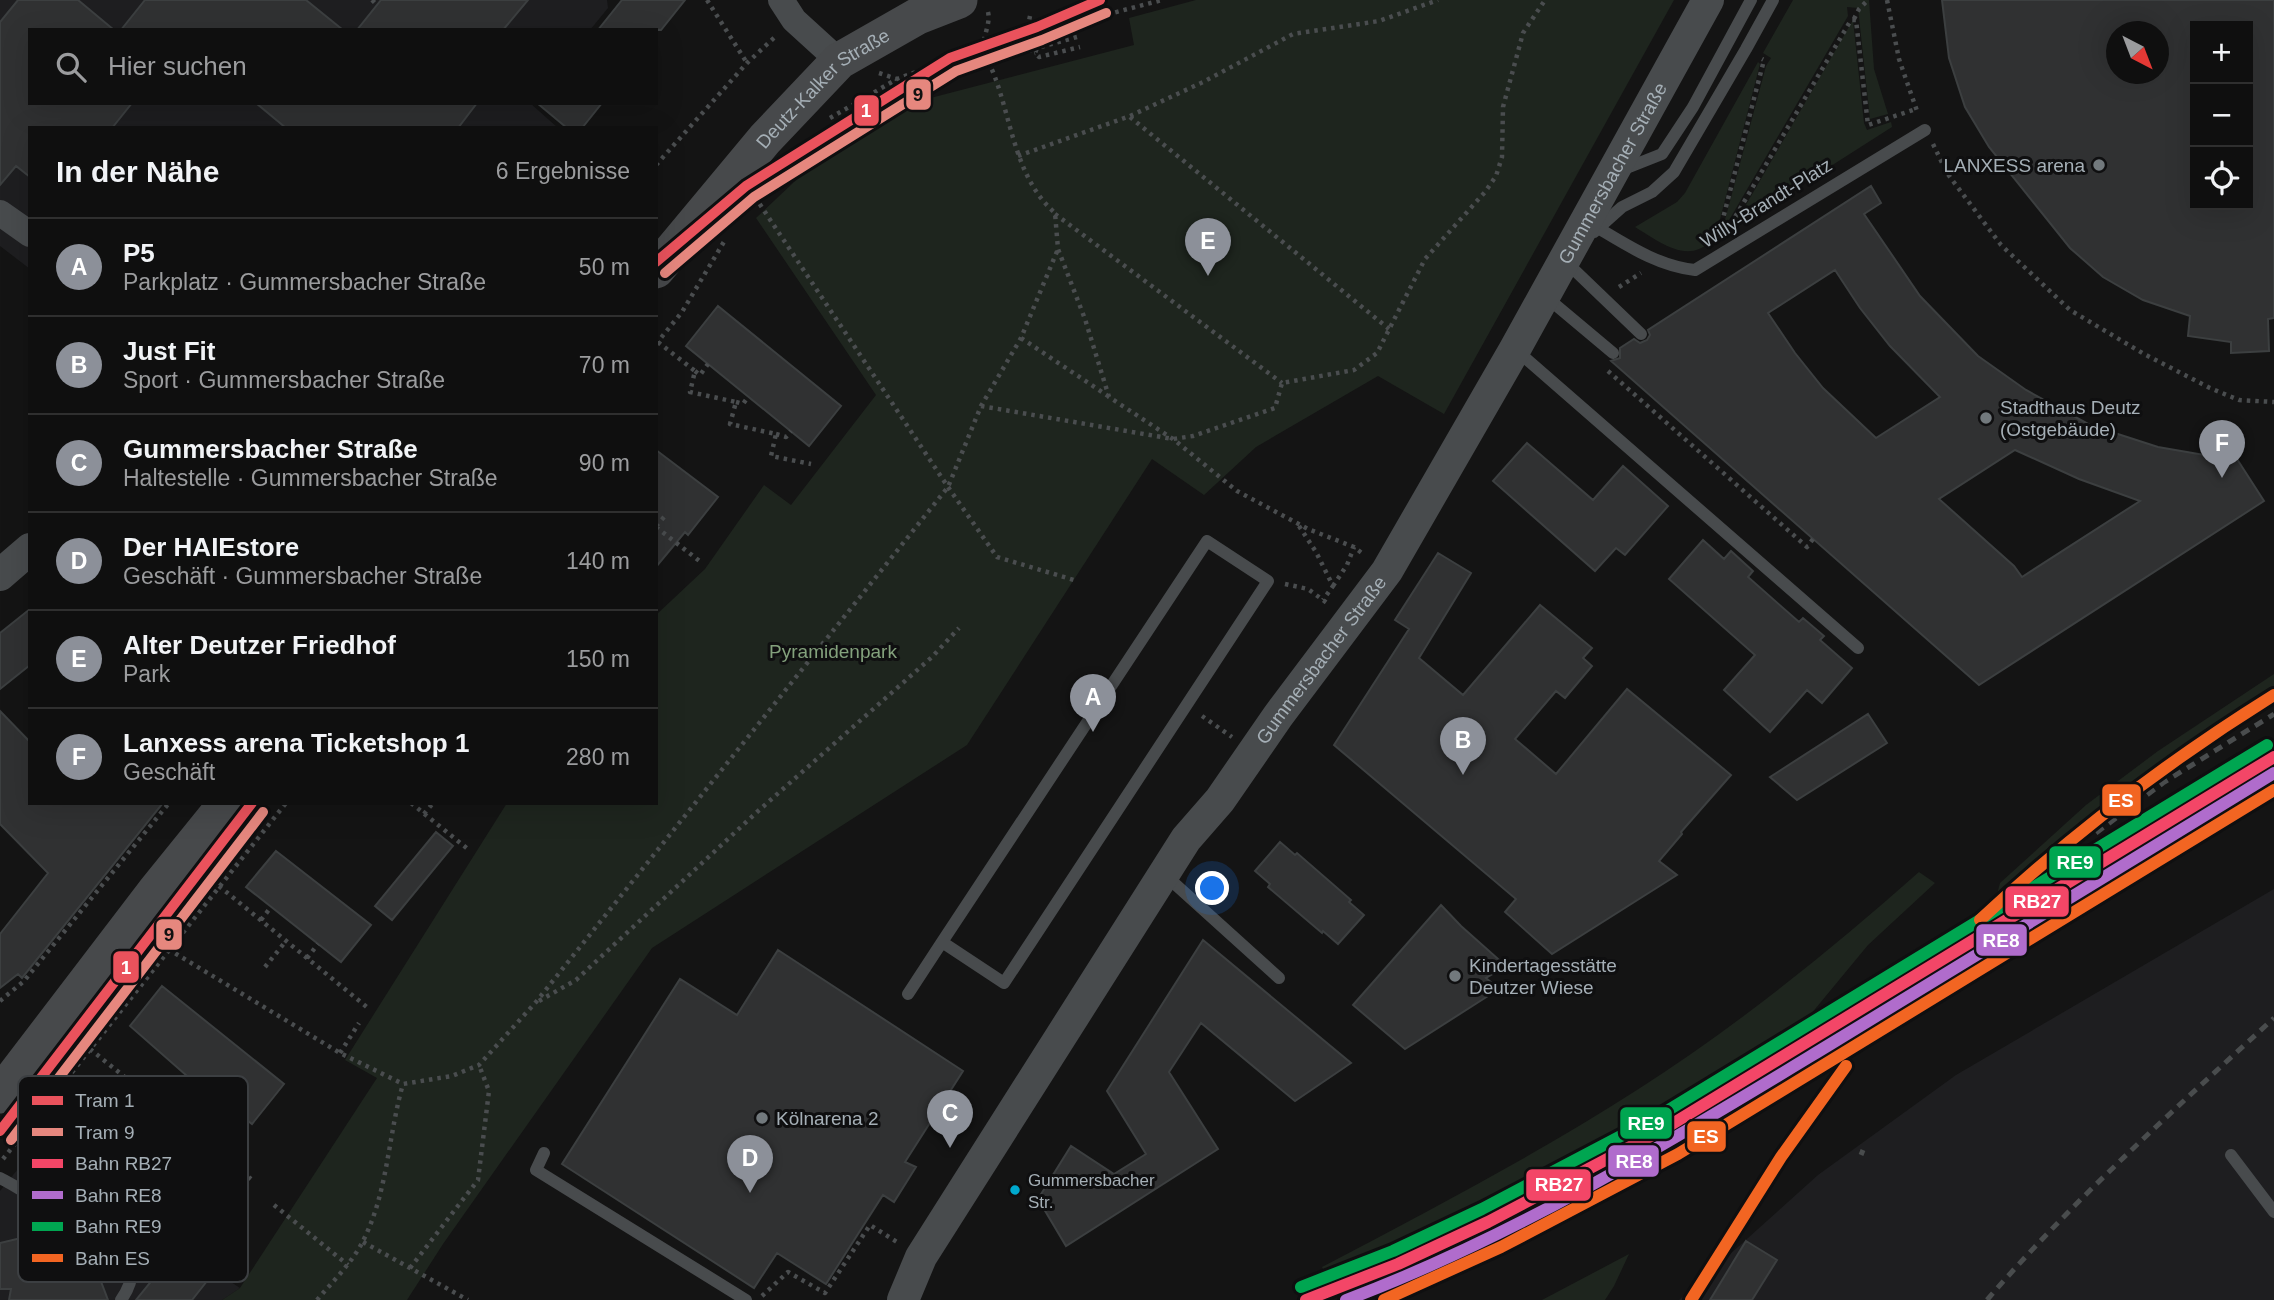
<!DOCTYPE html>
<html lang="de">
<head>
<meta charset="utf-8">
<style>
	body { margin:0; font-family:Arial,sans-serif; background:#1d1d1d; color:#f1f3f6 }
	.controls { position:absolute; right:21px; top:21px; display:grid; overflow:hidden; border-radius:0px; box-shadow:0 7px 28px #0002 }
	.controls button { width:63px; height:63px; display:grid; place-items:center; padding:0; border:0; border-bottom:2px solid #2f2f2f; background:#0f0f0f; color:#f1f3f6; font:35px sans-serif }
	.compass { position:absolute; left:2106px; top:21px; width:63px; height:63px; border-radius:50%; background:#0f0f0f; box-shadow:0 7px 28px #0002; rotate:138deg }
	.you { position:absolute; left:1213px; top:889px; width:24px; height:24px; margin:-18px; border:5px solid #fff; border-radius:50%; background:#1a73e8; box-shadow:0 0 0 10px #1a73e833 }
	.badge { display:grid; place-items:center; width:46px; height:46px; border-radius:50%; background:#8c9099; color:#fff; font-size:23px; font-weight:700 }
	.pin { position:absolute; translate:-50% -58px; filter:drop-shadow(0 2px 4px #0008) }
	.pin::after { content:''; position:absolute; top:37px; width:24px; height:21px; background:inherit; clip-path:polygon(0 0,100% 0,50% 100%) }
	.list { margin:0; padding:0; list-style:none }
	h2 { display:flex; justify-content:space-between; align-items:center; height:91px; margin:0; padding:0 28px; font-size:30px }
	h2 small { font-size:23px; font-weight:400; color:#9b9c9e }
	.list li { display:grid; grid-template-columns:46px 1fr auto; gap:21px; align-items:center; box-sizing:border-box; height:98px; padding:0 28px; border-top:2px solid #2f2f2f }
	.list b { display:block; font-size:26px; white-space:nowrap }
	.list p { margin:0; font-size:23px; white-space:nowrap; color:#9b9c9e }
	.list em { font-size:23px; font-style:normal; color:#9b9c9e }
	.icon { flex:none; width:38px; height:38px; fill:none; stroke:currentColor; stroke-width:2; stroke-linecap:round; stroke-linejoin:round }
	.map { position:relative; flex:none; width:2274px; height:1300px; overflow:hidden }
	.search { position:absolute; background:#0f0f0f; box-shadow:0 7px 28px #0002; left:28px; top:28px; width:630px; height:77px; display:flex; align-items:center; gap:18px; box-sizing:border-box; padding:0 24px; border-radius:0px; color:#9b9c9e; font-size:26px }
	.panel { position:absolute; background:#0f0f0f; box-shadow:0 7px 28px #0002; left:28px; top:126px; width:630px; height:679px; border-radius:0px }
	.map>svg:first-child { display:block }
	.built { fill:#1e1e20 }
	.green { fill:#1e251e }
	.building { fill:#303132; stroke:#3c3f40; stroke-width:2; fill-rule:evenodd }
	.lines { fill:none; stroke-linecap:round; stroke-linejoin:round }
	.path { stroke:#4a4d4f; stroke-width:4.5; stroke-dasharray:3.5 5; stroke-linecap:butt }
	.service { stroke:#484b4d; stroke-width:12 }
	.minor { stroke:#484b4d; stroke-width:26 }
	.tertiary { stroke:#484b4d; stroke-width:32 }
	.secondary { stroke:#47494b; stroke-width:37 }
	.rail { stroke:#494c4d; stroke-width:5; stroke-dasharray:9 7; stroke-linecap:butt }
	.rail-1-casing { stroke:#0f0f10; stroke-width:18 }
	.rail-2-casing { stroke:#0f0f10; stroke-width:18 }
	.rail-3-casing { stroke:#0f0f10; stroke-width:18 }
	.rail-4-casing { stroke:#0f0f10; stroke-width:18 }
	.rail-1 { stroke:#f34667; stroke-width:12 }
	.rail-2 { stroke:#b06ccc; stroke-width:12 }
	.rail-3 { stroke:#00a651; stroke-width:12 }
	.rail-4 { stroke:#f26522; stroke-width:12 }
	.tram-1-casing { stroke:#0f0f10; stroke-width:16 }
	.tram-2-casing { stroke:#0f0f10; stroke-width:16 }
	.tram-1 { stroke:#ea525c; stroke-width:10 }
	.tram-2 { stroke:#e6877e; stroke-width:10 }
	.poi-dot { fill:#72797d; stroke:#0f0f10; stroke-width:2.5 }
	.bus-dot { fill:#00a9ce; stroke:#0f0f10; stroke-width:2.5 }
	.labels { text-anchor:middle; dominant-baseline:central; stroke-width:6; stroke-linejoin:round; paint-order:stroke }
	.bus-label { font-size:17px; fill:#a5afb6; stroke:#0f0f10; text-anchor:start }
	.street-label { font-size:19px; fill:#a5afb6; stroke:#0f0f10 }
	.poi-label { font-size:19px; fill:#a5afb6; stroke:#0f0f10; text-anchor:start }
	.park-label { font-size:19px; fill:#83a17c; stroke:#0f0f10 }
	.key { fill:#0f0f10; stroke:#3c3f42; stroke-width:2 }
	.key-label { font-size:19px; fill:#a5afb6 }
	.line-badge { stroke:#0f0f10; stroke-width:2.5 }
	.badge-label { font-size:19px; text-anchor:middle; font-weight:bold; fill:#fff }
	.pale-badge-label { font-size:19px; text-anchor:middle; font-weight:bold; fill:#111 }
</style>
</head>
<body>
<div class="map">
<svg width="2274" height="1300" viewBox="0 0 2274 1300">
	<rect width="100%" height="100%" fill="#141414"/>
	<!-- built -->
	<path class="built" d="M0,0H607L608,8L590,30H30V103H530L558,128H30V269L0,246Z
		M2274,889V1300H1679L1818,1175L1956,1075Z
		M36,1147L77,1180L240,1288L222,1300H0V1191Z"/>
	<!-- green -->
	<path class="green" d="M1196,0H1674L1444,414L1378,376L1256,447L1204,495L1152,459L967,745L652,948L443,1244L407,1300H222L240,1288L377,1078L345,1060L507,803H656V615L705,569L764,485L791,505L876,395L756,218L865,115L1134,45L1129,18Z
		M1793,0H1869L1874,69L1888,114L1870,119L1858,8L1847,7L1848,16L1728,222L1725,220L1766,66L1771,58L1763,53Z
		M1853,20L1864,123L1867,130L1891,122L1892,127L1726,233L1743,210Z
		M1758,62L1760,64L1717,231L1719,237C1712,241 1706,246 1699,249C1678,258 1652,237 1635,227L1677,202L1685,193Z
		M2274,674V702L2179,761L2089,826L2085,822L2033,871L1991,917L2000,883L2086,805L2158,751Z
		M1919,872L1935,883L1868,945L1787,1043L1667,1111L1453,1224L1328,1279L1322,1267C1428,1211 1536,1155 1637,1090C1737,1026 1830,951 1919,872Z
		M1629,1254L1614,1286L1605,1300H1542Z"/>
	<!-- building -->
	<path class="building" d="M18,0H78L114,30H30V103H132L112,128H30V177L16,166L0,185V22Z
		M145,0H306L343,30H121Z
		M381,0H528L503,30H357Z
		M622,0H685L661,30H598Z
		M1942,0H2274V318L2268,319L2269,351L2231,353V342L2188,336L2190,316L2143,300L2103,277L2070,248L1989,147L1965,107L1949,58ZM2195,26H2248V205H2195ZM2117,32H2159V74H2117Z
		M256,103H477L458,128H286Z
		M537,103H602L582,128H567Z
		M1871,186L1881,203L1864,214L1920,296L1978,356L2026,390L2090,425L2158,447L2210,456L2228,445L2264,501L1979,685L1611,361L1620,358V348L1634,339L1640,343L1647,340L1650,335L1648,330ZM1835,270L1860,308L1890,346L1940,397L1876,438L1823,388L1795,353L1768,313ZM2015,450L2079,479L2140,501L2022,577L2014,566L1939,499Z
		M718,306L841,406L809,446L686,346Z
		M1527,443L1593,500L1623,466L1668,506L1625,555L1616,548L1595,571L1493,481Z
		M656,450L718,497L688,535L685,532L656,567Z
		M1703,540L1724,559L1731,551L1753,571L1748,577L1799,622L1803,618L1824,636L1820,640L1852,668L1822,703L1807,690L1770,732L1724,690L1755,655L1669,579Z
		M1438,553L1471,573L1419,658L1463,695L1540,605L1592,648L1583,658L1592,666L1565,698L1556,691L1515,739L1556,774L1627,689L1731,775L1681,832L1682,834L1659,861L1677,875L1552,954L1505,912L1516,899L1334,745L1409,629L1395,620Z
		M30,609V665L0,689V633Z
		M0,711L30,742V803H163L22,978L18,974L0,988V934L48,873L0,824Z
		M1868,714L1887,743L1797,800L1770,777Z
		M436,832L453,846L392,920L375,906Z
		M1280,842L1295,855L1297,853L1351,900L1349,902L1364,915L1338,944L1323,931L1322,933L1268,887L1270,884L1255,871Z
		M276,851L371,925L341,962L246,887Z
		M1441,905L1461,926L1506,966L1486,978L1499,989L1405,1049L1353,1005Z
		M1203,940L1351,1063L1295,1101L1201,1023L1169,1072L1218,1149L1066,1246L1038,1199L1071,1146L1114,1174L1146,1154L1107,1091Z
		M778,950L963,1071L905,1162L916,1167L894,1202L883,1195L826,1284L777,1253L754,1288L562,1164L680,979L737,1015Z
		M162,986L284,1084L252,1124L205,1087L203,1090L130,1026Z
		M21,1238L22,1267L86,1242L108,1300H9L11,1289H0V1243Z
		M1746,1241L1777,1260L1752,1300H1710Z
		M187,1256L211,1276L192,1300H136L162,1268L171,1276Z"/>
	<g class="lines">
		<!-- path -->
		<path class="path" d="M372,0L377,5
			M707,0L747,63
			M1887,0L1899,59L1917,111
			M988,12C991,24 982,37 984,49C986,59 993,70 996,80C1012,125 1017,180 1055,213L1058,249L1085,319L1109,397L1173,439L1237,491L1308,529L1354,547L1363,554
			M1030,16L1026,36L1031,54L1035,53
			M1854,19L1859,9L1868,0
			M1077,37L1037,48L1035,53L1039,57L1080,47
			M879,73L897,79
			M1130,117L1389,329
			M830,118L897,79L984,47L1162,0
			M1933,144L1947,173L2001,245L2070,310L2144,354L2210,388L2239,400L2274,402
			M1018,156L1130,116L1203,82L1293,34L1379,21L1438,0
			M656,165L747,63L777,35
			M755,197L948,487L997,557L1074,580
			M1055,214L1282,383
			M1731,224L1851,20H1856L1868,125L1916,109
			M1722,230H1720L1764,60L1762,59
			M1619,287L1641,273
			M1021,338L1108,396
			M658,342L695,371L690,392L736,402L730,424L776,434L771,456L811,464
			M656,344L682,312L725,240
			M695,371L700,375L708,364
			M1608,371L1807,547L1813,539
			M736,402L743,404L748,397
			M981,406L1173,439L1193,436L1275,408L1282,383L1354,370L1377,353L1425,259L1485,192L1496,176L1502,157L1503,107L1523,33L1545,0
			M776,434L786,437L791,431
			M656,526L665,516
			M1299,526L1316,552L1333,586L1323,600
			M656,527L702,563
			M1285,584L1308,589L1327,603
			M1333,586L1347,565L1354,547
			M1202,716L1232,737
			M411,803L469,850
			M424,814L433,803
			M219,886L368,1008
			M261,920L271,907
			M168,949L340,1053L403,1084L452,1076L479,1065L536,1002L948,487L981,406L1021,338L1058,249
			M307,958L318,944
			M265,967L286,941
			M0,1001L24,981L169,803
			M539,1001L576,980L757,812L932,657L959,628
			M90,1049L251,1179
			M340,1053L359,1023
			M34,1118L165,1221L160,1228L192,1251L199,1243
			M3,1159L286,803
			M274,1205L348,1265
			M363,1242L468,1300
			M410,1268L478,1180L489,1091L479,1065
			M762,1296L788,1272L825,1293L870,1225L897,1242
			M317,1300C333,1281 352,1263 363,1241C388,1192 388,1136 403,1084"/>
		<!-- service -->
		<path class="service" d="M1619,171L1662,154L1693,107L1751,0
			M1586,221C1621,241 1655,266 1695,270L1925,130
			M1594,232L1622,207L1652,192L1674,172L1746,49L1773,0
			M1566,262L1641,334
			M1545,296L1613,353
			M1515,349L1858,648
			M1165,875L1279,978
			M908,994L942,942L1207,541L1268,581L1004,983L942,942
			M544,1153L536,1170L746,1300
			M2231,1155L2274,1212
			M0,1178C11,1184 23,1190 32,1198C38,1202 42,1208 48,1212C63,1223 82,1225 98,1232C131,1247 142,1270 121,1300"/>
		<!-- minor -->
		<path class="minor" d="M781,0L794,20L839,61
			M0,213L30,234"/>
		<!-- tertiary -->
		<g class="tertiary">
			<path d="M0,575L30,549"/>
			<path id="s1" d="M903,1300L921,1257L1186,839L1220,800L1278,716L1387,571L1515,349L1708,0"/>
		</g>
		<!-- secondary -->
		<g class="secondary">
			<path id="s2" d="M656,270L765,139L839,61L918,16L959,0"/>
			<path d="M0,1095L155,892L227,803"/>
		</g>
		<!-- rail -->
		<path class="rail" d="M2096,833L2163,783L2274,714
			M1861,1155L1863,1150
			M1987,1300C2074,1199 2175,1109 2274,1018"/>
		<defs>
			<path id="rail-1" d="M1306,1300L1398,1264L1488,1222L1664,1129L2274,757"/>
			<path id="rail-2" d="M1346,1300C1517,1236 1674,1139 1829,1045C1978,954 2126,864 2274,773"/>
			<path id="rail-3" d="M1301,1287L1393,1251L1482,1209L1657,1117L2267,745"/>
			<path id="rail-4" d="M1980,920C2071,835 2168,761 2274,695
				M1384,1300L1501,1247L1678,1154L2274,790
				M1691,1300L1781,1157L1846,1066"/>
		</defs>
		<!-- rail-1 casing -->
		<use href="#rail-1" class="rail-1-casing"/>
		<!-- rail-2 casing -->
		<use href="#rail-2" class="rail-2-casing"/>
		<!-- rail-3 casing -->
		<use href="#rail-3" class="rail-3-casing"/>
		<!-- rail-4 casing -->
		<use href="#rail-4" class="rail-4-casing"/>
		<!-- rail-1 -->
		<use href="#rail-1" class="rail-1"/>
		<!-- rail-2 -->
		<use href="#rail-2" class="rail-2"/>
		<!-- rail-3 -->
		<use href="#rail-3" class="rail-3"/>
		<!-- rail-4 -->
		<use href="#rail-4" class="rail-4"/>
		<defs>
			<path id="tram-1" d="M656,262L746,186L950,58L1037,27L1100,0
				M0,1131L252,803"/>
			<path id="tram-2" d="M665,273L754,197L956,71L1042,40L1106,13
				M11,1140L263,812"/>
		</defs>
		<!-- tram-1 casing -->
		<use href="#tram-1" class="tram-1-casing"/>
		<!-- tram-2 casing -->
		<use href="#tram-2" class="tram-2-casing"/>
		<!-- tram-1 -->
		<use href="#tram-1" class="tram-1"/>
		<!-- tram-2 -->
		<use href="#tram-2" class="tram-2"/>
	</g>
	<!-- markers -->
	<g class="poi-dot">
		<circle cx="2099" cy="165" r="7"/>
		<circle cx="1986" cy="418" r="7"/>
		<circle cx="1455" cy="976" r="7"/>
		<circle cx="762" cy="1118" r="7"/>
	</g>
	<circle class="bus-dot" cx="1015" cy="1190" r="6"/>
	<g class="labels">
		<!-- bus labels -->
		<g class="bus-label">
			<text x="1028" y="1180">Gummersbacher<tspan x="1028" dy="22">Str.</tspan></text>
		</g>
		<!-- street labels -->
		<g class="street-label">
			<text stroke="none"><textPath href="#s2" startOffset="248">Deutz-Kalker Straße</textPath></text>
			<text stroke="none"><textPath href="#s1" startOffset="1334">Gummersbacher Straße</textPath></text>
			<text transform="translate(1766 203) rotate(-32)">Willy-Brandt-Platz</text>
			<text stroke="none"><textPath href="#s1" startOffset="766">Gummersbacher Straße</textPath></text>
		</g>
		<!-- poi labels -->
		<g class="poi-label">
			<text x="2085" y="165" text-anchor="end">LANXESS arena</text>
			<text x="2000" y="407">Stadthaus Deutz<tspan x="2000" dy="22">(Ostgebäude)</tspan></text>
			<text x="1469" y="965">Kindertagesstätte<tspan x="1469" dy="22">Deutzer Wiese</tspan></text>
			<text x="776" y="1118">Kölnarena 2</text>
		</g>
		<!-- park labels -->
		<g class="park-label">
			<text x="833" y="651">Pyramidenpark</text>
		</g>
	</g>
	<!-- legend -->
	<rect x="18" y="1076" width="230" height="206" rx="10" class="key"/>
	<rect x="32" y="1096" width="31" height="9" fill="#ea525c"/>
	<rect x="32" y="1128" width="31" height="8" fill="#e6877e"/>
	<rect x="32" y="1159" width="31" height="9" fill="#f34667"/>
	<rect x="32" y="1191" width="31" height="8" fill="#b06ccc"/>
	<rect x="32" y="1222" width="31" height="9" fill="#00a651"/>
	<rect x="32" y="1254" width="31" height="8" fill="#f26522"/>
	<g class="key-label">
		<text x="75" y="1107">Tram 1</text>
		<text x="75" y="1139">Tram 9</text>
		<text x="75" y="1170">Bahn RB27</text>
		<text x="75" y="1202">Bahn RE8</text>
		<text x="75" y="1233">Bahn RE9</text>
		<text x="75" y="1265">Bahn ES</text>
	</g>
	<g class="line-badge">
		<rect x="905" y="78" width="27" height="33" rx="7" fill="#e6877e"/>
		<rect x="853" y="94" width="27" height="33" rx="7" fill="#ea525c"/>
		<rect x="2101" y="783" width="41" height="34" rx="7" fill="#f26522"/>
		<rect x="2048" y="845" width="54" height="34" rx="7" fill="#00a651"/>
		<rect x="2004" y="885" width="66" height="33" rx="7" fill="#f34667"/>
		<rect x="155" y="918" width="28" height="33" rx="7" fill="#e6877e"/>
		<rect x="1975" y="923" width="53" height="34" rx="7" fill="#b06ccc"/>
		<rect x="112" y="950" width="28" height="34" rx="7" fill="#ea525c"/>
		<rect x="1619" y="1106" width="54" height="34" rx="7" fill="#00a651"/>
		<rect x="1686" y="1120" width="41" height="33" rx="7" fill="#f26522"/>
		<rect x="1607" y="1144" width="53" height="34" rx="7" fill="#b06ccc"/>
		<rect x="1525" y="1168" width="67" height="34" rx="7" fill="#f34667"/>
	</g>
	<g class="badge-label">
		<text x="866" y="117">1</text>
		<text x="2121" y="807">ES</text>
		<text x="2075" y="869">RE9</text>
		<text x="2037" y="908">RB27</text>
		<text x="2001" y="947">RE8</text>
		<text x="126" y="974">1</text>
		<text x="1646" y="1130">RE9</text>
		<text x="1706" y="1143">ES</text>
		<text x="1634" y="1168">RE8</text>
		<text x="1559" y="1191">RB27</text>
	</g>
	<g class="pale-badge-label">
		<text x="918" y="101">9</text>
		<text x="169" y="941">9</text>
	</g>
</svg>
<div class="controls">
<button>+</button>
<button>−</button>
<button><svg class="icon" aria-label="locate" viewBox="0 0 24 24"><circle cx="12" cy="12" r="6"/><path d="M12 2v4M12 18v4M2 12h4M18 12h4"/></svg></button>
</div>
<svg class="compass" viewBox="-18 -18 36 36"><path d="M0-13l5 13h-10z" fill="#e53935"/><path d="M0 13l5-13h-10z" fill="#9b9c9e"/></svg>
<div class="you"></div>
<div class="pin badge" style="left:1093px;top:732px">A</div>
<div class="pin badge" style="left:1463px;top:775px">B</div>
<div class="pin badge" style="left:950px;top:1148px">C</div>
<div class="pin badge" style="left:750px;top:1193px">D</div>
<div class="pin badge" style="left:1208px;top:276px">E</div>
<div class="pin badge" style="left:2222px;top:478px">F</div>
<div class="search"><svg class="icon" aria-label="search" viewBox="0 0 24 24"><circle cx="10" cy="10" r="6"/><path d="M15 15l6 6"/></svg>Hier suchen</div>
<section class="panel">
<h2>In der Nähe<small>6 Ergebnisse</small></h2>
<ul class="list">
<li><span class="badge">A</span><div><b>P5</b><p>Parkplatz · Gummersbacher Straße</p></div><em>50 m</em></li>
<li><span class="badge">B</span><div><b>Just Fit</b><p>Sport · Gummersbacher Straße</p></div><em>70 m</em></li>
<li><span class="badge">C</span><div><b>Gummersbacher Straße</b><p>Haltestelle · Gummersbacher Straße</p></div><em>90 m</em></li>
<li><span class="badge">D</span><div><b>Der HAIEstore</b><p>Geschäft · Gummersbacher Straße</p></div><em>140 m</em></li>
<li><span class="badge">E</span><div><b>Alter Deutzer Friedhof</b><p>Park</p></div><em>150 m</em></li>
<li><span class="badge">F</span><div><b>Lanxess arena Ticketshop 1</b><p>Geschäft</p></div><em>280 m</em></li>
</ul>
</section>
</div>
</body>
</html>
